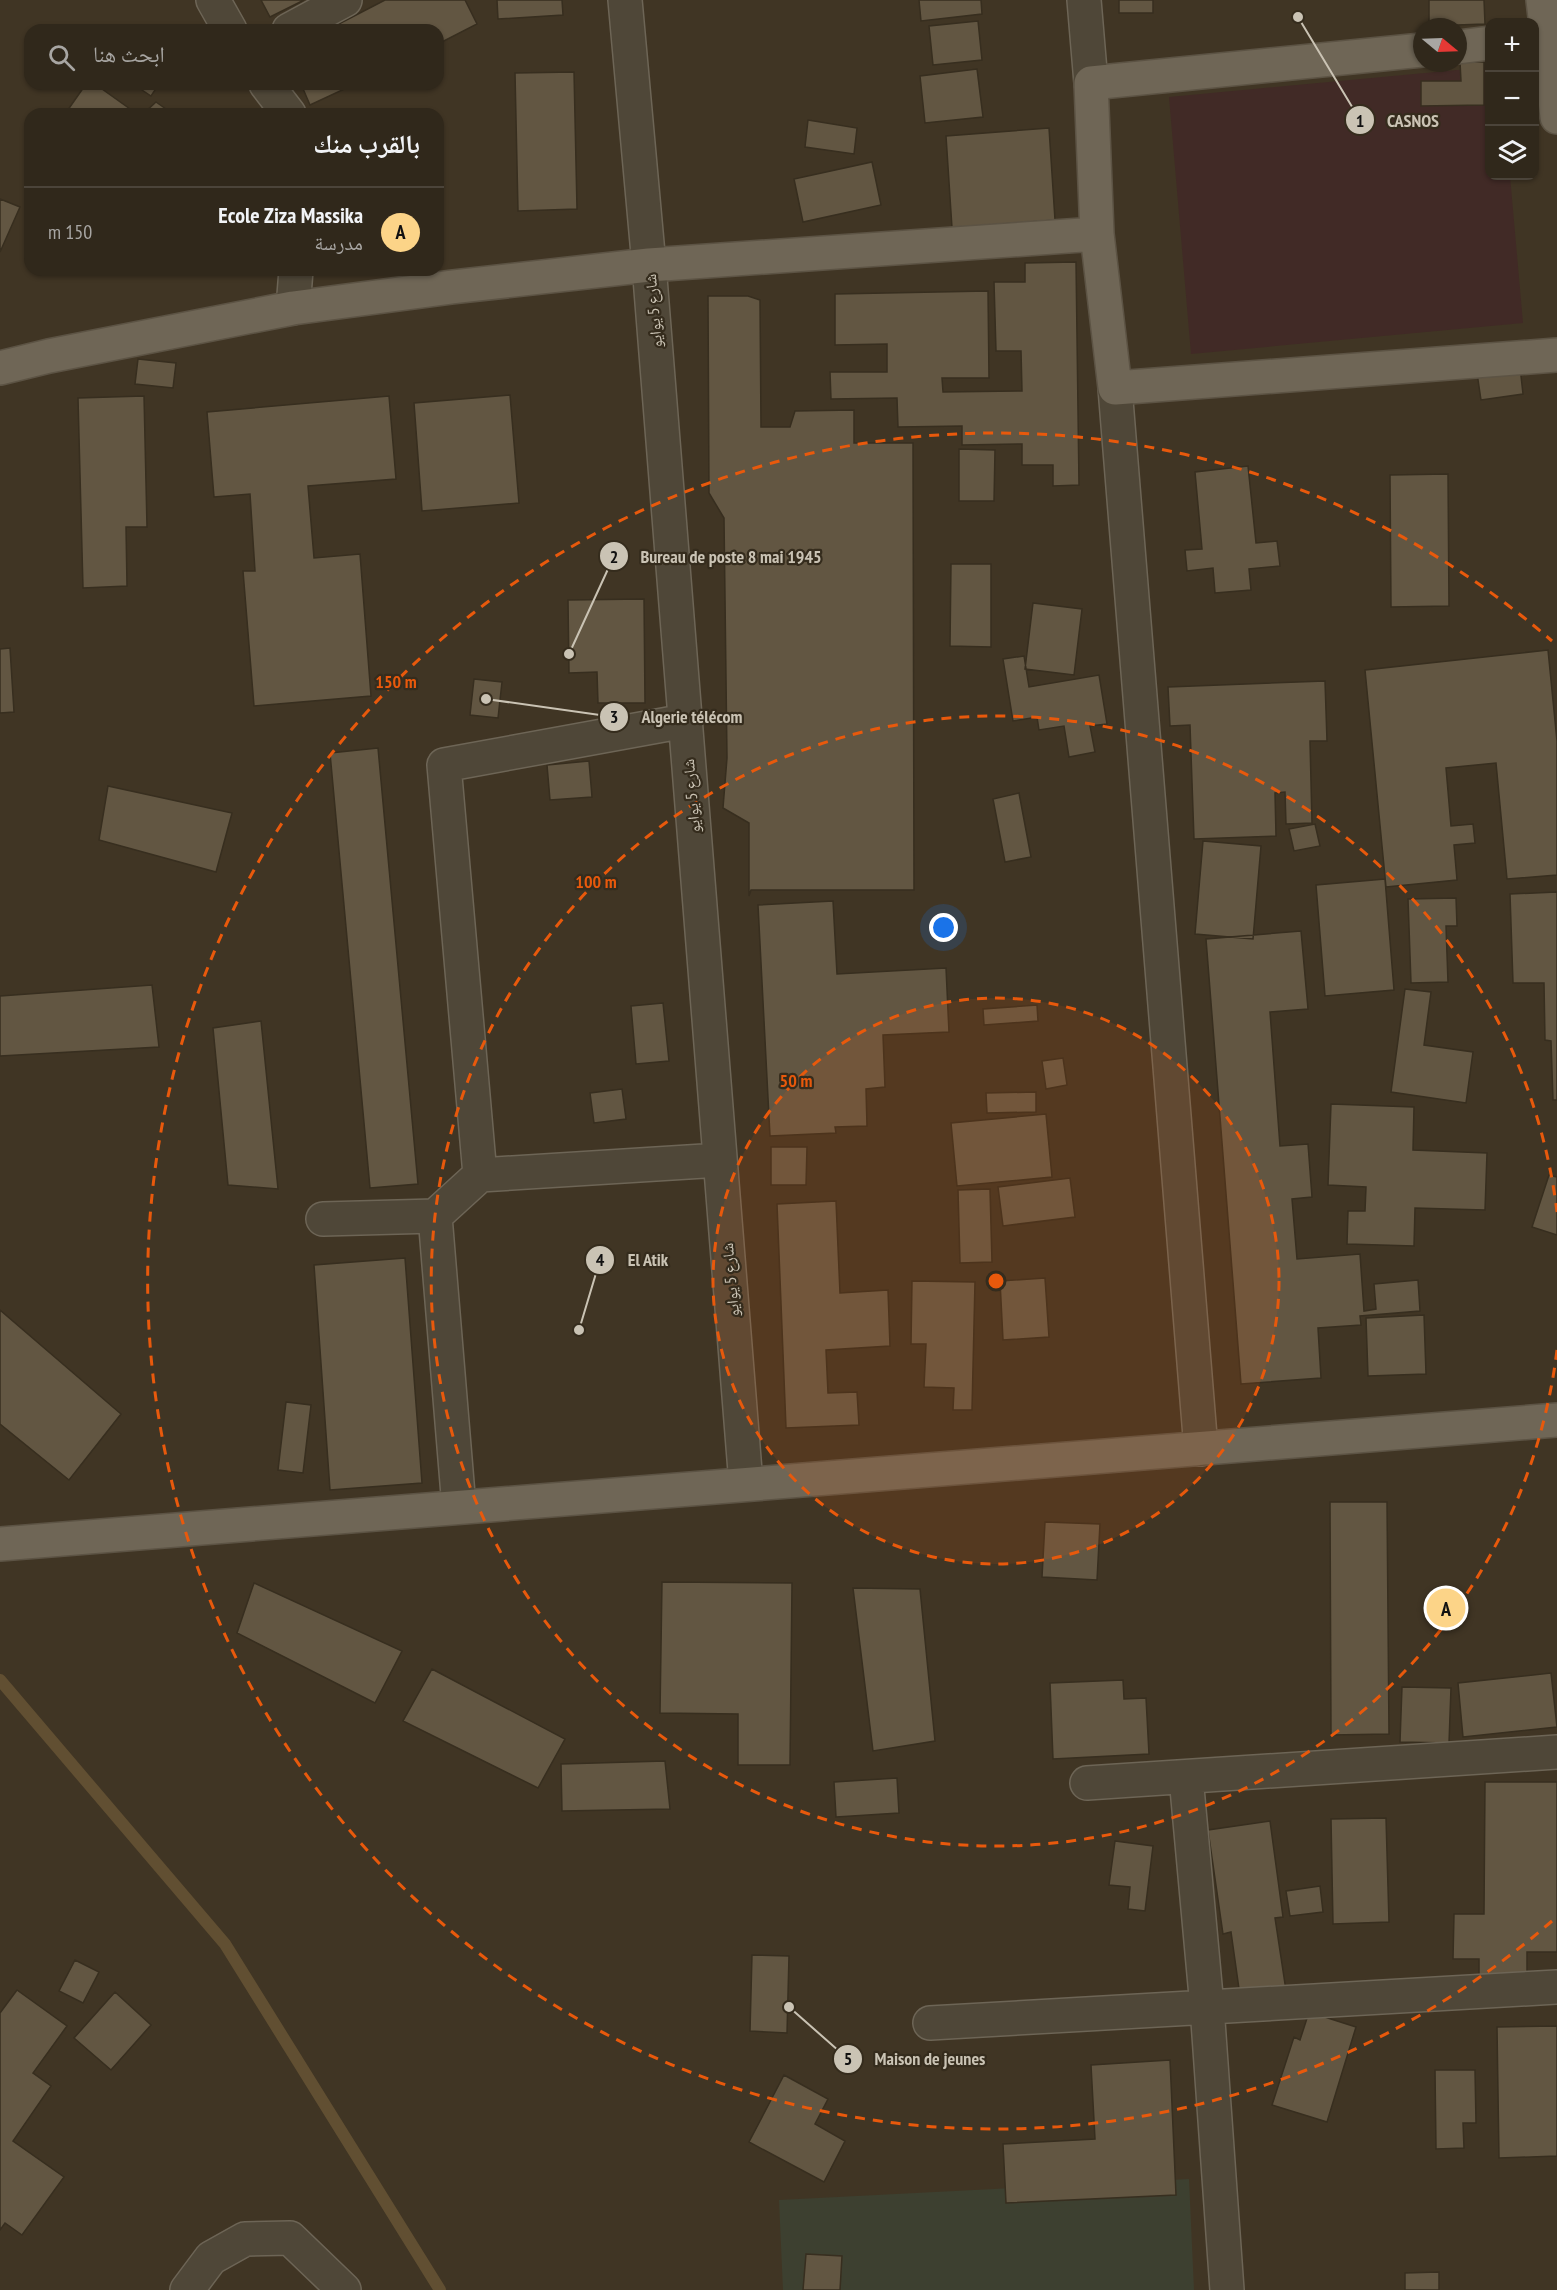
<!DOCTYPE html>
<html lang="ar">
<head>
<meta charset="utf-8">
<style>
	body { margin:0; font-family:"PT Sans Narrow","Noto Naskh Arabic",sans-serif; background:#383024; color:#f1f3f6; direction:rtl }
	.controls { position:absolute; right:18px; top:18px; display:grid; overflow:hidden; border-radius:12px; box-shadow:0 2px 4px #0004 }
	.controls button { width:54px; height:54px; display:grid; place-items:center; padding:0; border:0; border-bottom:2px solid #4b443a; background:#30281b; color:#f1f3f6; font:30px sans-serif }
	.compass { position:absolute; left:1413px; top:18px; width:54px; height:54px; border-radius:50%; background:#30281b; box-shadow:0 2px 4px #0004; rotate:109deg }
	.you { position:absolute; left:944px; top:928px; width:21px; height:21px; margin:-15px; border:4px solid #fff; border-radius:50%; background:#1a73e8; box-shadow:0 0 0 9px #1a73e833 }
	.badge { display:grid; place-items:center; width:39px; height:39px; border-radius:50%; background:#fcd488; color:#111; font-size:20px; font-weight:700 }
	.pin { position:absolute; translate:-50% -50%; border:3px solid #fff; box-shadow:0 2px 6px #0006 }
	.list { margin:0; padding:0; list-style:none }
	h2 { display:flex; justify-content:space-between; align-items:center; height:78px; margin:0; padding:0 24px; font-size:26px }
	h2 small { font-size:20px; font-weight:400; color:#a8a6a3 }
	.list li { display:grid; grid-template-columns:39px 1fr auto; gap:18px; align-items:center; box-sizing:border-box; height:90px; padding:0 24px; border-top:2px solid #4b443a }
	.list b { display:block; font-size:22px; white-space:nowrap }
	.list p { margin:0; font-size:20px; white-space:nowrap; color:#a8a6a3 }
	.list em { font-size:20px; font-style:normal; color:#a8a6a3 }
	.icon { flex:none; width:33px; height:33px; fill:none; stroke:currentColor; stroke-width:2; stroke-linecap:round; stroke-linejoin:round }
	.map { position:relative; flex:none; width:1557px; height:2290px; overflow:hidden; direction:ltr }
	.search { position:absolute; background:#30281b; box-shadow:0 2px 4px #0004; left:24px; top:24px; width:420px; height:66px; display:flex; align-items:center; gap:15px; box-sizing:border-box; padding:0 21px; border-radius:18px; color:#a8a6a3; font-size:22px }
	.panel { position:absolute; background:#30281b; box-shadow:0 2px 4px #0004; left:24px; top:108px; width:420px; height:168px; border-radius:18px; direction:rtl }
	.map>svg:first-child { display:block }
	.medical { fill:#3d4030 }
	.green { fill:#412a26 }
	.lines { fill:none; stroke-linecap:round; stroke-linejoin:round }
	.stream { stroke:#614f32; stroke-width:12 }
	.building { fill:#625642; stroke:#372e1f; stroke-width:1.5 }
	.minor-casing { stroke:#6d6556; stroke-width:36 }
	.major-casing { stroke:#5c5344; stroke-width:36 }
	.minor { stroke:#4f4738; stroke-width:33 }
	.major { stroke:#6f6656; stroke-width:33 }
	.ring { fill:none; stroke:#e8590c; stroke-width:3; stroke-dasharray:10 8 }
	.labels { text-anchor:middle; dominant-baseline:central; stroke-width:4.5; stroke-linejoin:round; paint-order:stroke }
	.street-label { font-size:16px; fill:#cac3b4; stroke:#352c1d }
	.centre { fill:#e8590c; stroke:#352c1d; stroke-width:3 }
	.ring-label { font-size:18px; text-anchor:middle; font-weight:bold; fill:#e8590c; stroke:#352c1d; stroke-width:4.5; stroke-linejoin:round; paint-order:stroke }
	.leader { fill:none; stroke:#cac3b4; stroke-width:2 }
	.callout-dot { fill:#cac3b4; stroke:#352c1d; stroke-width:2 }
	.mark-label { font-size:18px; text-anchor:middle; font-weight:bold; fill:#111 }
	.callout-label { font-size:18px; text-anchor:middle; font-weight:bold; fill:#cac3b4; stroke:#352c1d; stroke-width:4.5; stroke-linejoin:round; paint-order:stroke }
</style>
</head>
<body>
<div class="map">
<svg width="1557" height="2290" viewBox="0 0 1557 2290">
	<rect width="100%" height="100%" fill="#403524"/>
	<!-- medical -->
	<path class="medical" d="M1189,2179L1194,2290H783L779,2200Z"/>
	<!-- green -->
	<path class="green" d="M1489,67L1490,176H1510L1523,323L1191,354L1169,97Z"/>
	<g class="lines">
		<!-- stream -->
		<path class="stream" d="M0,1680L225,1944L440,2290"/>
	</g>
	<!-- building -->
	<path class="building" d="M261,0H304L270,17Z
		M385,0H465L477,24L438,44V30H330L329,29Z
		M497,0H562L563,15L498,19Z
		M919,0H981L982,14L921,21Z
		M1119,0H1153V13H1119Z
		M1429,0H1484L1485,24L1429,26Z
		M978,21L982,60L933,65L929,26Z
		M1460,62H1484V105L1421,106V81H1461Z
		M977,69L983,117L925,123L920,76Z
		M574,72L577,209L518,211L515,73Z
		M86,84H95L137,114H65Z
		M133,84H159L151,96Z
		M301,84H352L353,85L310,105Z
		M156,102L173,114H143Z
		M808,120L857,128L854,154L805,147Z
		M1049,128L1055,220L952,228L946,136Z
		M872,162L881,205L803,222L794,179Z
		M0,199L20,207L0,252Z
		M1076,262L1079,485L1053,486V465H1022V444L962,445V426L898,427L897,398L831,399L830,372H887V344L835,345V294L988,291L989,378H942L943,392L1022,391L1021,351H996L994,282H1025V263Z
		M708,296H748L760,300L761,427H790L795,411L854,410V443H913L914,890H751L749,896V823L723,808L727,758L724,518L709,493Z
		M138,359L176,363L173,388L135,384Z
		M1520,367L1523,394L1481,400L1477,373Z
		M510,395L519,503L422,511L414,403Z
		M144,396L147,527H126L127,586L83,588L78,398Z
		M389,396L396,479L308,486L314,558L360,554L371,696L254,706L243,571H255L250,494L214,497L207,412Z
		M959,449L995,450L994,501H959Z
		M1248,466L1256,543L1277,541L1280,566L1249,569L1251,590L1215,593L1213,568L1187,571L1185,550L1202,549L1195,472Z
		M1448,474L1449,606L1391,607L1390,475Z
		M951,564H991V647L950,646Z
		M644,599L645,703H598L597,672L569,673L568,600Z
		M1033,603L1082,609L1074,675L1025,669Z
		M10,648L14,712L0,713V649Z
		M1548,650L1557,741V875L1507,879L1496,763L1446,768L1451,826L1473,824L1475,843L1454,845L1457,880L1386,887L1365,670Z
		M1024,656L1029,687L1099,675L1107,724L1090,726L1095,752L1069,757L1064,726L1039,730L1037,717L1013,721L1003,659Z
		M474,679L502,682L498,718L470,715Z
		M1325,681L1327,741H1310L1312,823L1286,824L1285,792L1275,793L1276,836L1194,839L1190,725L1170,726L1168,687Z
		M378,748L418,1184L370,1188L330,753Z
		M589,761L592,797L550,800L547,765Z
		M108,786L232,813L216,872L99,840Z
		M1019,793L1031,857L1005,862L993,799Z
		M1315,824L1320,846L1294,851L1289,829Z
		M1203,841L1261,846L1253,939L1195,934Z
		M1385,879L1394,990L1325,996L1316,885Z
		M1557,892V1100H1553L1551,1041L1545,1040L1544,983H1513L1510,894Z
		M1456,898L1457,926H1446L1448,982L1411,983L1408,899Z
		M833,901L837,974L946,968L949,1032L883,1035L885,1087L866,1089L867,1126L835,1127L836,1133L770,1136L758,905Z
		M1301,931L1308,1009L1270,1012L1280,1146L1308,1144L1312,1197L1292,1199L1297,1259L1360,1254L1364,1311L1376,1309L1374,1284L1418,1280L1420,1311L1360,1316L1361,1325L1318,1328L1321,1378L1241,1384L1206,939Z
		M152,985L159,1047L0,1056V996Z
		M1405,989L1431,992L1424,1045L1473,1052L1466,1103L1391,1092Z
		M663,1003L669,1061L636,1064L631,1006Z
		M1037,1005L1038,1021L984,1025L983,1009Z
		M261,1021L278,1189L228,1185L213,1028Z
		M1063,1058L1067,1085L1046,1089L1042,1061Z
		M622,1089L626,1119L594,1123L590,1093Z
		M1036,1092V1112L987,1113L986,1093Z
		M1331,1104L1414,1107L1413,1150L1487,1153L1485,1210L1415,1208L1414,1246L1347,1244L1348,1211H1365L1366,1187L1328,1185Z
		M1046,1114L1052,1177L957,1186L951,1123Z
		M771,1147H807L806,1185H771Z
		M1549,1175L1557,1177V1235L1532,1227Z
		M1070,1178L1075,1217L1003,1226L998,1187Z
		M990,1189L992,1262L960,1263L958,1190Z
		M836,1201L840,1293L888,1290L890,1346L826,1350L828,1393L857,1392L859,1425L786,1428L777,1204Z
		M405,1258L422,1483L330,1490L314,1265Z
		M1045,1278L1049,1337L1003,1340L1000,1281Z
		M912,1281L975,1282L972,1410H953L954,1388L924,1387L926,1344H911Z
		M0,1310L121,1414L69,1480L0,1424Z
		M1424,1315L1426,1374L1368,1376L1366,1318Z
		M286,1402L311,1405L303,1473L278,1470Z
		M1330,1502H1387L1389,1734L1331,1735Z
		M1045,1522L1100,1524L1097,1580L1042,1577Z
		M662,1582L792,1583L790,1765H738V1714L660,1713Z
		M254,1583L402,1651L375,1703L237,1633Z
		M853,1588L920,1589L935,1741L873,1751Z
		M432,1669L565,1739L538,1788L403,1721Z
		M1551,1673L1557,1727L1463,1737L1458,1683Z
		M1123,1680L1124,1699L1146,1698L1149,1754L1053,1759L1050,1683Z
		M1402,1687L1451,1688L1449,1743L1400,1742Z
		M665,1761L670,1809L562,1811L561,1764Z
		M897,1778L899,1813L836,1817L834,1782Z
		M1485,1782H1557V1952H1527V1977H1479V1959H1453L1454,1914H1484Z
		M1386,1818L1389,1922L1333,1924L1331,1819Z
		M1270,1821L1283,1917L1275,1918L1287,1997L1241,2003L1231,1932L1223,1934L1208,1830Z
		M1115,1841L1153,1846L1145,1911L1128,1909L1130,1887L1109,1885Z
		M1320,1886L1323,1912L1290,1916L1286,1891Z
		M752,1955L789,1956L787,2033L750,2031Z
		M75,1960L99,1972L83,2003L59,1991Z
		M17,1990L67,2026L33,2073L51,2086L13,2141L64,2177L22,2235L5,2223L0,2230V2013Z
		M115,1992L151,2025L111,2070L74,2038Z
		M1309,2012L1356,2027L1327,2122L1272,2105L1294,2037L1300,2040Z
		M1557,2026V2156L1499,2158L1497,2027Z
		M1170,2060L1176,2195L1006,2203L1003,2144L1095,2139L1091,2065Z
		M1435,2070H1475L1476,2123H1463L1464,2148L1436,2149Z
		M784,2075L828,2099L815,2124L845,2141L824,2182L749,2142Z
		M806,2254L842,2256L840,2290H803Z
		M1439,2272V2290H1405V2273Z"/>
	<g class="lines">
		<defs>
			<path id="minor" d="M213,0L230,30
				M625,0L649,265L746,1484
				M1084,0L1091,83
				M289,30L345,0
				M266,84L289,114
				M293,308L296,270
				M1115,388L1201,1449
				M480,1175L444,765L685,721
				M435,1216L459,1507
				M323,1219L435,1216L480,1175L720,1160
				M1186,1777L1207,2007L1227,2290
				M1087,1783L1557,1752
				M930,2023L1557,1987
				M187,2290L211,2258L245,2239L290,2238L344,2290"/>
			<path id="major" d="M1543,0L1557,117
				M1458,47L1490,43
				M1422,50L1091,83L1097,234L1115,388L1557,355
				M0,368L49,356L293,308L452,287L649,265L1097,234
				M0,1544L1557,1420"/>
		</defs>
		<!-- minor casing -->
		<use href="#minor" class="minor-casing"/>
		<!-- major casing -->
		<use href="#major" class="major-casing"/>
		<!-- minor -->
		<use href="#minor" class="minor"/>
		<!-- major -->
		<use href="#major" class="major"/>
	</g>
	<!-- distance rings -->
	<circle cx="996" cy="1281" r="283" fill="#e8590c" fill-opacity=".12"/>
	<g class="ring">
		<circle cx="996" cy="1281" r="283"/>
		<path d="M1557 1350A565 565 0 1 1 1557 1212"/>
		<path d="M1552 1921A848 848 0 1 1 1552 641"/>
	</g>
	<g class="labels">
		<!-- street labels -->
		<g class="street-label">
			<text transform="translate(653 311) rotate(-95)">شارع 5 يوايو</text>
			<text transform="translate(691 796) rotate(-95)">شارع 5 يوايو</text>
			<text transform="translate(730 1280) rotate(-95)">شارع 5 يوايو</text>
		</g>
	</g>
	<circle cx="996" cy="1281" r="9" class="centre"/>
	<g class="ring-label">
		<text x="396" y="688">150 m</text>
		<text x="596" y="888">100 m</text>
		<text x="796" y="1087">50 m</text>
	</g>
	<!-- callouts -->
	<path class="leader" d="M1298 17L1360 120M569 654L614 556M486 699L614 717M579 1330L600 1260M789 2007L848 2059"/>
	<g class="callout-dot">
		<circle cx="1298" cy="17" r="6"/>
		<circle cx="569" cy="654" r="6"/>
		<circle cx="486" cy="699" r="6"/>
		<circle cx="579" cy="1330" r="6"/>
		<circle cx="789" cy="2007" r="6"/>
		<circle cx="1360" cy="120" r="15"/>
		<circle cx="614" cy="556" r="15"/>
		<circle cx="614" cy="717" r="15"/>
		<circle cx="600" cy="1260" r="15"/>
		<circle cx="848" cy="2059" r="15"/>
	</g>
	<g class="mark-label">
		<text x="1360" y="127">1</text>
		<text x="614" y="563">2</text>
		<text x="614" y="723">3</text>
		<text x="600" y="1266">4</text>
		<text x="848" y="2065">5</text>
	</g>
	<g class="callout-label">
		<text x="1413" y="127">CASNOS</text>
		<text x="731" y="563">Bureau de poste 8 mai 1945</text>
		<text x="692" y="723">Algerie télécom</text>
		<text x="648" y="1266">El Atik</text>
		<text x="930" y="2065">Maison de jeunes</text>
	</g>
</svg>
<div class="controls">
<button>+</button>
<button>−</button>
<button><svg class="icon" aria-label="layers" viewBox="0 0 24 24"><path d="M12 4l9 5-9 5-9-5zM3 14l9 5 9-5"/></svg></button>
</div>
<svg class="compass" viewBox="-18 -18 36 36"><path d="M0-13l5 13h-10z" fill="#e53935"/><path d="M0 13l5-13h-10z" fill="#a8a6a3"/></svg>
<div class="you"></div>
<div class="pin badge" style="left:1446px;top:1608px">A</div>
<div class="search"><svg class="icon" aria-label="search" viewBox="0 0 24 24"><circle cx="10" cy="10" r="6"/><path d="M15 15l6 6"/></svg>ابحث هنا</div>
<section class="panel">
<h2>بالقرب منك<small></small></h2>
<ul class="list">
<li><span class="badge">A</span><div><b>Ecole Ziza Massika</b><p>مدرسة</p></div><em>150 m</em></li>
</ul>
</section>
</div>
</body>
</html>
